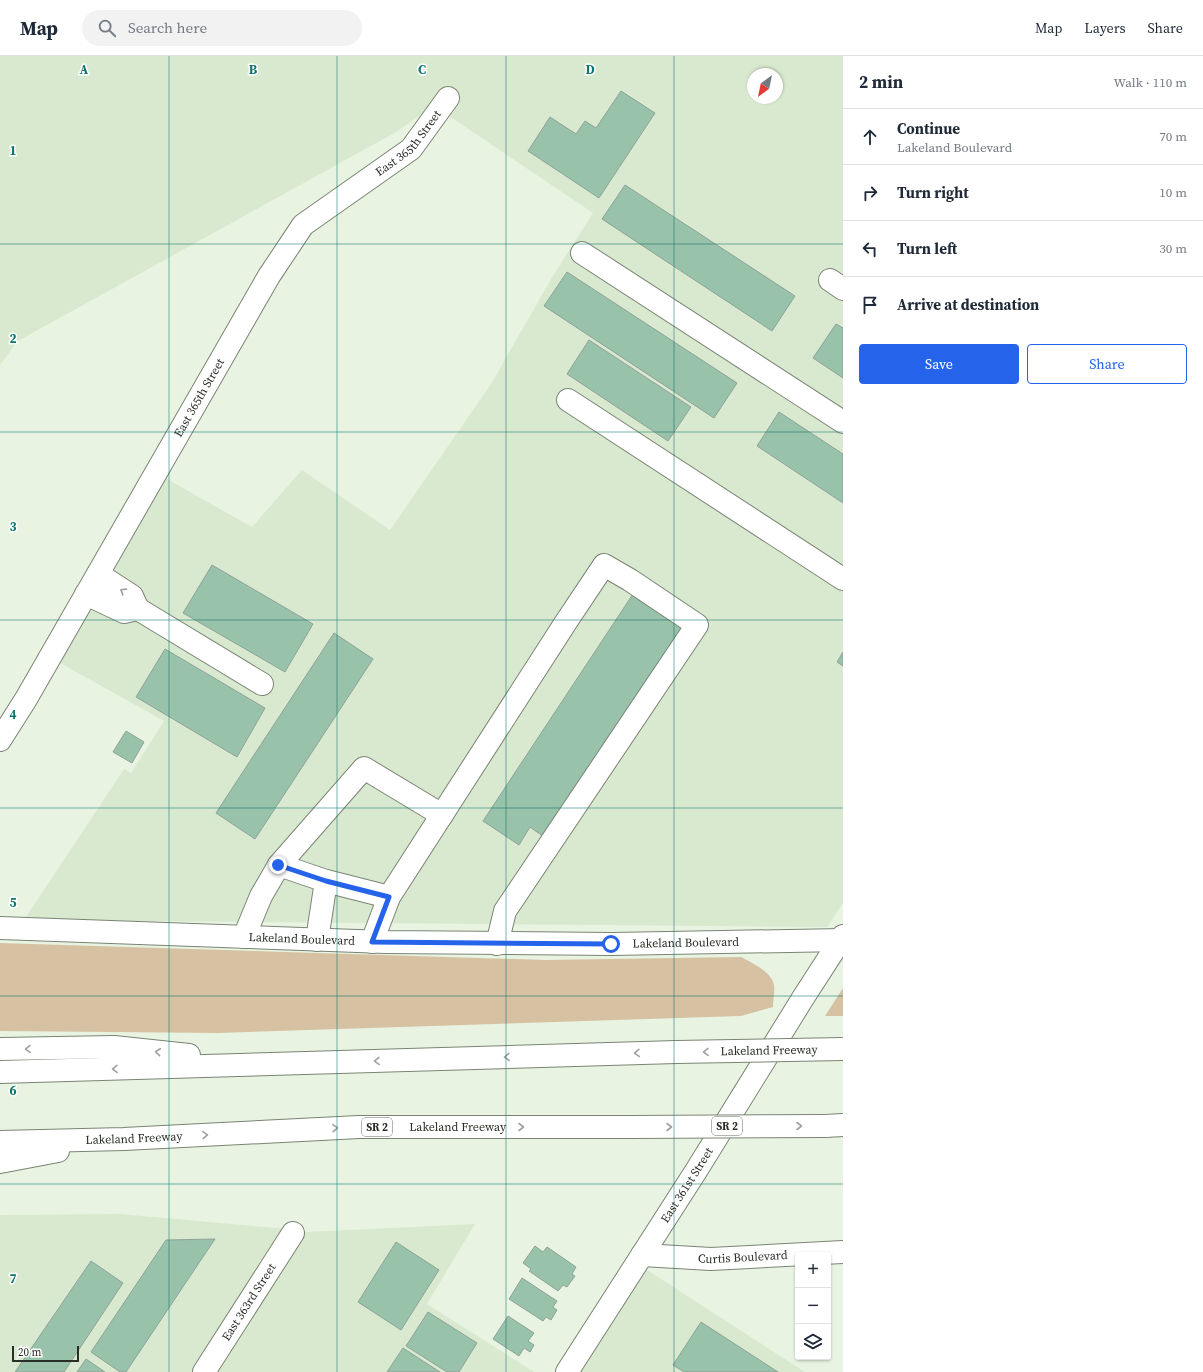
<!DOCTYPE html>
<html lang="en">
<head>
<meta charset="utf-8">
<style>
	body { margin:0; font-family:"Source Serif 4",serif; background:#f2f2f3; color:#1f2937 }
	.controls { position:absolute; right:12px; bottom:12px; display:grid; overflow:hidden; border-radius:4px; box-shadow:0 1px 3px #0004 }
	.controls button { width:36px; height:36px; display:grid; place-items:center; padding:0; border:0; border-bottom:1px solid #e0e1e3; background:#fff; color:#1f2937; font:20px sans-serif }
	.compass { position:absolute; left:747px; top:12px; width:36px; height:36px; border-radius:50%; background:#fff; box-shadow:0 1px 3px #0004; rotate:213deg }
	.scale { position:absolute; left:12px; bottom:10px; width:67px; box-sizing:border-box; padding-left:4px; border:2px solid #292e26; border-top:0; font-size:11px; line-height:14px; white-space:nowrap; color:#292e26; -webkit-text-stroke:3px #fff; paint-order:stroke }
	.stop { position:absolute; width:12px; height:12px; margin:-9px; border:3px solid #2563eb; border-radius:50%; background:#fff }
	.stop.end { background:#2563eb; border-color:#fff; box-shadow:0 1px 4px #0008 }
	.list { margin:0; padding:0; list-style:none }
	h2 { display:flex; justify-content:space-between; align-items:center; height:52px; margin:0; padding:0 16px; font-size:17px }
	h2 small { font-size:13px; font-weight:400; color:#747a83 }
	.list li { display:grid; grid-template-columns:26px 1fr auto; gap:12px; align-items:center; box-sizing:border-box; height:56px; padding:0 16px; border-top:1px solid #e0e1e3 }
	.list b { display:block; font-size:15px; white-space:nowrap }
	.list p { margin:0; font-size:13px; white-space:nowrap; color:#747a83 }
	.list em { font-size:13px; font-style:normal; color:#747a83 }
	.actions { display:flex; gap:8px; padding:12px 16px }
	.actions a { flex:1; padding:9px 0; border:1px solid #2563eb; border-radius:4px; text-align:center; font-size:14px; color:#2563eb }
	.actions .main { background:#2563eb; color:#fff }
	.icon { flex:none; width:22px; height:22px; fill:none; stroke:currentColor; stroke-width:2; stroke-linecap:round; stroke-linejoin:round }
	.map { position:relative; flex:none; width:843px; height:1316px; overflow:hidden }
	header { display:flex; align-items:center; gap:24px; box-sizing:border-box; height:56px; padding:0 20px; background:#fff; border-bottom:1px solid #e0e1e3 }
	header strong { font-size:19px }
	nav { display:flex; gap:22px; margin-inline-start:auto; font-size:14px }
	.search { width:280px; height:36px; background:#f2f2f3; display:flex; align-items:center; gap:10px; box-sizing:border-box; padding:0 14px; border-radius:22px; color:#747a83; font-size:15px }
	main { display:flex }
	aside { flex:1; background:#fff }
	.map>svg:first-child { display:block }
	.built { fill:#d9e9d0; fill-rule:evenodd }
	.green { fill:#d6c2a3 }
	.building { fill:#98c2aa; stroke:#8fa398 }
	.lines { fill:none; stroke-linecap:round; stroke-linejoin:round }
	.minor-casing { stroke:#7a8473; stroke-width:24 }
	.highway-casing { stroke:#7a8473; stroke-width:24 }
	.minor { stroke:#fff; stroke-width:22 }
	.highway { stroke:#fff; stroke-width:22 }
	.highway-bridge-casing { stroke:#7a8473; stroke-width:24; stroke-linecap:butt }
	.highway-bridge { stroke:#fff; stroke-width:22 }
	.oneway { stroke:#9fa19d }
	.route { stroke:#2563eb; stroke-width:5 }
	.grid { fill:none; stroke:#0f766e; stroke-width:1; stroke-opacity:0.55 }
	.labels { text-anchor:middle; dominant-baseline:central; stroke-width:3; stroke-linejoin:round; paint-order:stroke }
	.shield { fill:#fff; stroke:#696d67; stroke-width:1 }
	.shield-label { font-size:11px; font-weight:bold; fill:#292e26 }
	.street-label { font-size:12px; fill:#292e26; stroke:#fff }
	.grid-label { font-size:13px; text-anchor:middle; font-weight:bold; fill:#0f766e; stroke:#fff; stroke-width:3; stroke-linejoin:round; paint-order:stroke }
</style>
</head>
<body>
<header>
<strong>Map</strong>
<div class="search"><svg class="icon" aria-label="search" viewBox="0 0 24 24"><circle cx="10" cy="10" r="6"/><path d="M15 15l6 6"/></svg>Search here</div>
<nav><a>Map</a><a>Layers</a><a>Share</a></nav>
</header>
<main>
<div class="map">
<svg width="843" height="1316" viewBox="0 0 843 1316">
	<rect width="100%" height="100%" fill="#e8f4e1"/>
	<!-- built -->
	<path class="built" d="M0,0H843V847L827,871L24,864L124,713L131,717L164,665L53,603L160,419L252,471L302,414L390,474L491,328L554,218L593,157L449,60L430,52L398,75L18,285L0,309ZM753,18H777V42H753Z
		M120,1158L287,1173L195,1316H0V1159Z
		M475,1168L427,1248L534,1316H215L305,1176Z
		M644,1212L805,1316H576Z"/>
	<!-- green -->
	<path class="green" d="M0,887L545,904L741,901C752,907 771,915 774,929C775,935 773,944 773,951L741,960L219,977L0,975Z
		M843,932V960H825Z"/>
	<!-- building -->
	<path class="building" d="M621,35L655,57L599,142L528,95L550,61L576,78L585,65L596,72Z
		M625,129L795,240L772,275L602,163Z
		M567,216L737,327L714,362L544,250Z
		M836,268L843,272V322L813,302Z
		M589,284L691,351L668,385L567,318Z
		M779,356L843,398V447L757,390Z
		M212,509L313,568L285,616L183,557Z
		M635,535L688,569L547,783L530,771L519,789L483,765Z
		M334,577L373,603L255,783L216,757Z
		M165,593L265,652L237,701L136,641Z
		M843,596V610L837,606Z
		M126,675L144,686L132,707L113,696Z
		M215,1183L126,1316H120L91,1296L166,1184Z
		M396,1186L439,1214L401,1274L358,1246Z
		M535,1190L543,1196L547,1191L576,1211L572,1218L575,1220L567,1231L563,1229L558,1235L529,1215L531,1213L523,1207Z
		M91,1205L123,1227L64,1316H15Z
		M522,1222L557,1245L553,1251L557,1254L551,1264L546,1261L543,1265L509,1243Z
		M428,1256L477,1287L459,1316H447L406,1290Z
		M508,1260L534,1277L528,1285L534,1289L530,1296L524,1292L519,1300L493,1283Z
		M701,1266L778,1316H684L673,1309Z
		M403,1292L440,1316H387Z
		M86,1303L105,1316H77Z"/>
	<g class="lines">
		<defs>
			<g id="minor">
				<path d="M582,197L843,366"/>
				<path d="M830,224L843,233"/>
				<path d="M568,344L843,523"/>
				<path d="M86,538L124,556L138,553L132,540L98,518"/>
				<path d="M138,553L262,628"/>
				<path id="s1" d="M0,684L26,643L269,220L303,169L411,93L448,42"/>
				<path d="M279,809L326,825L317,884"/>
				<path d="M326,825L389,841"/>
				<path id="s2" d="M0,872L385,886L611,888L843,884"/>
				<path d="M244,881L261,840L279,809L364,712L442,759"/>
				<path d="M372,886L389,841L566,566L604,509L630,524L697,569L505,855L497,888"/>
				<path id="s3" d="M642,1199L711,1203L843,1196"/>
				<path id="s4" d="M204,1316L293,1177"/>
				<path id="s5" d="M567,1316L696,1115L803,942L843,880"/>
			</g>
			<g id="highway">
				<path d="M0,993L114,991L189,999"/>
				<path d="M0,1016L676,996"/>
				<path d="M825,1070L843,1069"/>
				<path id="s6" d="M0,1086L124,1083L359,1071H630"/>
				<path d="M0,1106L58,1095"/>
			</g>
		</defs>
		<!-- minor casing -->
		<use href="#minor" class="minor-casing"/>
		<!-- highway casing -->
		<use href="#highway" class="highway-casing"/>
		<!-- minor -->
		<use href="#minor" class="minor"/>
		<!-- highway -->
		<use href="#highway" class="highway"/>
		<defs>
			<g id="highway-bridge">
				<path id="s7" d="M676,996L843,993"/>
				<path d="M630,1071L825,1070"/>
			</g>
		</defs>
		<!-- highway-bridge casing -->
		<use href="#highway-bridge" class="highway-bridge-casing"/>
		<!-- highway-bridge -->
		<use href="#highway-bridge" class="highway-bridge"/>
	</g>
	<!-- one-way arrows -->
	<defs><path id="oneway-chevron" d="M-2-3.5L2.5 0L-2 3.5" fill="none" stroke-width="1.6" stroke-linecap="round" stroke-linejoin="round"/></defs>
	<g class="oneway">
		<use href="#oneway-chevron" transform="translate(123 535) rotate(-148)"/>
		<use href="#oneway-chevron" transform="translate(28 993) rotate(179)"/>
		<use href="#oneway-chevron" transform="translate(158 996) rotate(-174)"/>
		<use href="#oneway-chevron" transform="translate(706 996) rotate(179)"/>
		<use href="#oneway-chevron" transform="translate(637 997) rotate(178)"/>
		<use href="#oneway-chevron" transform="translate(507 1001) rotate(178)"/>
		<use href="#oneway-chevron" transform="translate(377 1005) rotate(178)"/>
		<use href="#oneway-chevron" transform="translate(115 1013) rotate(178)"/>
		<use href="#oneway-chevron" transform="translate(799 1070)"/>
		<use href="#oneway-chevron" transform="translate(521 1071)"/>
		<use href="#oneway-chevron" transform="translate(669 1071)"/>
		<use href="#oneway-chevron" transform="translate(335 1072) rotate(-3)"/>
		<use href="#oneway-chevron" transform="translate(205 1079) rotate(-3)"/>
	</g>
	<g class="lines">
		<!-- route -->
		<path class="route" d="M278,809L326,825L389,841L372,886L611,888"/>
	</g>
	<!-- grid -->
	<path class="grid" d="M169,0V1316M337,0V1316M506,0V1316M674,0V1316M0,188H843M0,376H843M0,564H843M0,752H843M0,940H843M0,1128H843"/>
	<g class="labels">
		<!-- shield labels -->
		<g class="shield">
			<rect x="712" y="1061" width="30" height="18" rx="3"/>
			<rect x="362" y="1062" width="30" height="18" rx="3"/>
		</g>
		<g class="shield-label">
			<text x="727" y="1070">SR 2</text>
			<text x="377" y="1071">SR 2</text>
		</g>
		<!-- street labels -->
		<g class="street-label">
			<text stroke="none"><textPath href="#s1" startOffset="732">East 365th Street</textPath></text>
			<text stroke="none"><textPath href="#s1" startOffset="396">East 365th Street</textPath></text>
			<text stroke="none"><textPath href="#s2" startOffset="302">Lakeland Boulevard</textPath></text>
			<text stroke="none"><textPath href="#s2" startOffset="686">Lakeland Boulevard</textPath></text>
			<text stroke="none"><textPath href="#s7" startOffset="93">Lakeland Freeway</textPath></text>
			<text stroke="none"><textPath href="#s6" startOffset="458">Lakeland Freeway</textPath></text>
			<text stroke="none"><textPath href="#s6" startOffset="134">Lakeland Freeway</textPath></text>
			<text stroke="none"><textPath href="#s5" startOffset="222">East 361st Street</textPath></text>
			<text stroke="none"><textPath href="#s3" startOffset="101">Curtis Boulevard</textPath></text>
			<text stroke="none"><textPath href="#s4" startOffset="83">East 363rd Street</textPath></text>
		</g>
	</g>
	<g class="grid-label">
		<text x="84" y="18">A</text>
		<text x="253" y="18">B</text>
		<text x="422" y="18">C</text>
		<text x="590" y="18">D</text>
		<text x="13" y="99">1</text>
		<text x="13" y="287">2</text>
		<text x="13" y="475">3</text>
		<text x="13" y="663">4</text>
		<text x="13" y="851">5</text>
		<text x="13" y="1039">6</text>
		<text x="13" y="1227">7</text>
	</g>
</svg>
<div class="controls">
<button>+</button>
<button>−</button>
<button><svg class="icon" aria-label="layers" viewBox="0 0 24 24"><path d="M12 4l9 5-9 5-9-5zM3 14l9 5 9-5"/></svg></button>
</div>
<svg class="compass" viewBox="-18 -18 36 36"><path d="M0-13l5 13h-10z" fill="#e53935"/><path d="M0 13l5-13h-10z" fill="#747a83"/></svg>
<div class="scale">20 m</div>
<div class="stop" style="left:611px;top:888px"></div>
<div class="stop end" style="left:278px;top:809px"></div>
</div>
<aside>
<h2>2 min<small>Walk · 110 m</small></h2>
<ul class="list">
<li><svg class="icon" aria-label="ahead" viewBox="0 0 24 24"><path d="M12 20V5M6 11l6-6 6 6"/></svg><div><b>Continue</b><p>Lakeland Boulevard</p></div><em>70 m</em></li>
<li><svg class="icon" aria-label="right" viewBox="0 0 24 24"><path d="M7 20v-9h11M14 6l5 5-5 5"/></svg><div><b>Turn right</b></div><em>10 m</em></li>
<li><svg class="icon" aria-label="left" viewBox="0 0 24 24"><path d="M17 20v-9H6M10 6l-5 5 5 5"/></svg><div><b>Turn left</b></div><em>30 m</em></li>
<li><svg class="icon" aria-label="arrive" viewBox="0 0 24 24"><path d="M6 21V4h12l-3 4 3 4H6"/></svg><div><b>Arrive at destination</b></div></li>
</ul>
<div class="actions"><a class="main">Save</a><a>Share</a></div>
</aside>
</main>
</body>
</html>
